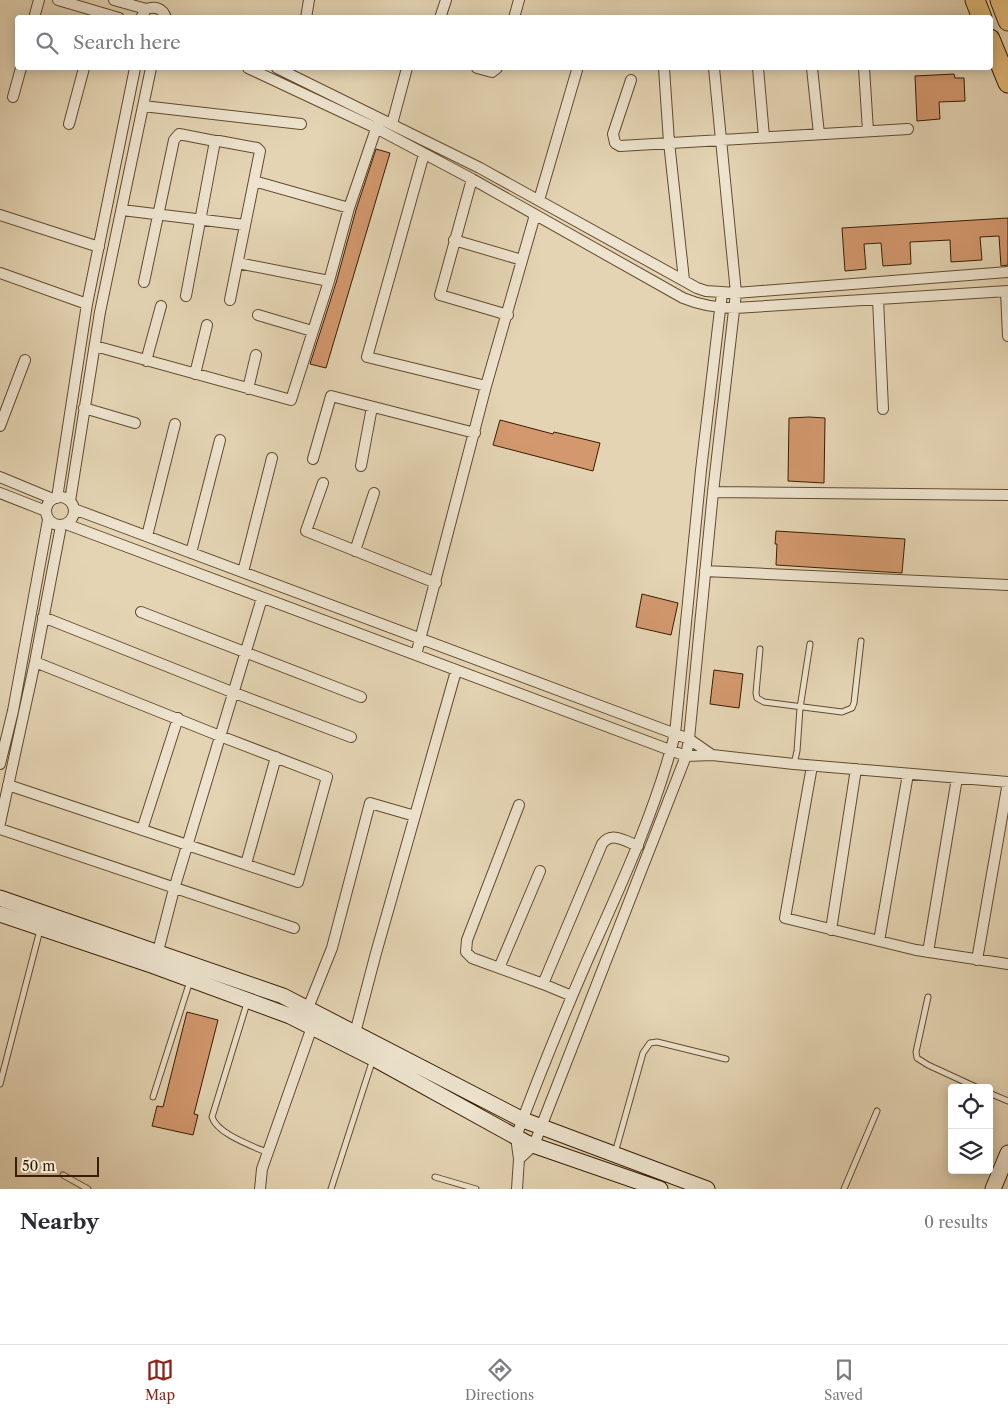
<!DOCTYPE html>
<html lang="en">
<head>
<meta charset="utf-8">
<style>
	body { margin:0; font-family:"Libre Caslon Text",serif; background:#f2f2f3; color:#2b2b33 }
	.controls { position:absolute; right:15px; bottom:15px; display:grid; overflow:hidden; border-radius:5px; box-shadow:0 2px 12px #0003 }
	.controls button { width:45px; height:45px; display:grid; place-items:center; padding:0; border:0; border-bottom:1px solid #e1e1e2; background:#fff; color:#2b2b33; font:25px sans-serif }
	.scale { position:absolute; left:15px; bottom:12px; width:84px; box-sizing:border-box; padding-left:5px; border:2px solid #381d02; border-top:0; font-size:14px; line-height:18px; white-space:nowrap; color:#381d02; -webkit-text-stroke:4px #ede3ce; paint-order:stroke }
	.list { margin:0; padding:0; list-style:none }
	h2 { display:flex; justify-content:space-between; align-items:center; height:65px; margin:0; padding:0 20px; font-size:21px }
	h2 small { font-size:16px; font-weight:400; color:#7c7c81 }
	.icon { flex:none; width:28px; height:28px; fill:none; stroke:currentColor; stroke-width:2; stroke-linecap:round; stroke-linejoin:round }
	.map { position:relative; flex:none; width:1008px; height:1189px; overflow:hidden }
	.search { position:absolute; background:#fff; box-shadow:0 2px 12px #0003; left:15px; right:15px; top:15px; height:55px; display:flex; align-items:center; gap:12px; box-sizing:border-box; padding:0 18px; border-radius:5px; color:#7c7c81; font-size:19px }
	.sheet { height:155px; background:#fff }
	nav { display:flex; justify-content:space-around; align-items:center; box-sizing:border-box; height:70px; border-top:1px solid #e1e1e2; background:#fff; font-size:14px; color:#7c7c81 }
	nav a { display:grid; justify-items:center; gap:2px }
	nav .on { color:#8f2418 }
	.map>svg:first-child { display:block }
	.building { fill:#d3986e; stroke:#381d02 }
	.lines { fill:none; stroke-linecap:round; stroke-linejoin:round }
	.lane-casing { stroke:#634b2e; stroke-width:7 }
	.street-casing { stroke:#634b2e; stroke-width:12 }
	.secondary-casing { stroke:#381d02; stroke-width:17 }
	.highway-casing { stroke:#381d02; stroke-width:21 }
	.lane { stroke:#ede3ce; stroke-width:5 }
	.street { stroke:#ede3ce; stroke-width:10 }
	.secondary { stroke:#ede3ce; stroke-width:15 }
	.highway { stroke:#e2ba7a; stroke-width:19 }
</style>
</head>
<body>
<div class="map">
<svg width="1008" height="1189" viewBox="0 0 1008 1189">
	<rect width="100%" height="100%" fill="#e4d4b3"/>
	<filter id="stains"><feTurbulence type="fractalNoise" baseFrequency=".004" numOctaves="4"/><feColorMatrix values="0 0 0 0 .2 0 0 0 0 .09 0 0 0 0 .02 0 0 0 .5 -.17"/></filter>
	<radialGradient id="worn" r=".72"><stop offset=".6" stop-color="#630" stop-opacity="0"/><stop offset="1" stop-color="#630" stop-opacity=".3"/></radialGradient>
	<!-- building -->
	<path class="building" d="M954,74L955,78H964L965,101L939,102L940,119L917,121L915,76Z
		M376,149L390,153L326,368L310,364L336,283L356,210Z
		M1008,218V265L1001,266L999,236L980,237L982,260L951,262L950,240L910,242L911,264L883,266L881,243L864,244L866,269L845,271L842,228Z
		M809,417L825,418L824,483L788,481L789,418Z
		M500,420L553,434L554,432L600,443L593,471L493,445Z
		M776,531L905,539L902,573L776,565L777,544H775Z
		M642,594L678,603L671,635L636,627Z
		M714,670L743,674L739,708L710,704Z
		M187,1012L218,1020L194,1114L198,1115L193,1135L152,1126L157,1106L163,1107Z"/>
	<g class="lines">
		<defs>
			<path id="lane" d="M760,649L756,693L757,698L764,702L842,712L852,708L854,703L861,641
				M794,764L797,751L800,708L810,644
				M928,997L916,1052L917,1058L928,1065L978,1088
				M247,1003L212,1117C217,1134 253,1146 268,1153
				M0,1084L40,930
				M989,1093L1008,1101
				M153,1097L190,981
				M615,1153L643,1053L650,1043L657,1042L726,1059
				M63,1175L88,1189
				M435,1177L476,1189
				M331,1189L373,1059
				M844,1189L877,1111"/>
			<path id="street" d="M58,0L119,18
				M114,0L146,9
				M34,18L39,0
				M141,18L146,9C155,6 163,8 166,18
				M306,18L309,0
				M440,18L446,0
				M514,18L519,0
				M248,68L376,128L472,179L683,298C700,305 717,308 735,308L1008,291
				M277,68L480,168L697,288L706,291L736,293L1008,272
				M477,68L492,72L497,68
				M664,68L669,142L684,280
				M758,68L764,137
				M812,68L819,134
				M864,68L868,131
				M631,80L613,134L615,143L620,146L908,129
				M13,97L21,68
				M143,106L301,124
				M69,124L84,68
				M392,124L407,68
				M424,154L367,357L486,386
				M472,179L440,295L508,315
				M254,181L349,208
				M539,200L577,70
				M122,210L245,225
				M0,215L99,247
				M454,240L522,260
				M238,263L329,281
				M0,273L87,304
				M144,282L174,140L179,134L215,141
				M1006,292L1008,336
				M186,296L215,141H219L257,148L260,151L230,300
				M878,299L883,409
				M258,315L312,331
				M95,346L291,400L329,281L349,208L378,123
				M146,361L161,306
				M195,374L207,325
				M248,389L256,355
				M84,408L135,423
				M0,426L25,360
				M313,459L331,396L475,433
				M361,466L372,407
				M0,477L53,499
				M323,483L306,531L436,583
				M713,492L1008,495
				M0,493L46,511
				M46 511a14 14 0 1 1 28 0a14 14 0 1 1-28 0Z
				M57,498L87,304L135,68
				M70,501L100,312L151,68
				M74,509L689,739L712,755
				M66,524L686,756L712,755L794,764L1008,782
				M147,536L175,424
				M355,551L374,493
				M191,553L220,440
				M705,571L1008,585
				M243,572L272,458
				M141,612L361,697
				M43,617L232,692L351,737
				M416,655L486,386L535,215
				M0,764L13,711L48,520
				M812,766L785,918L916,950L1008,964
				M8,785L298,882L327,777L220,736L35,662
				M519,805L467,940L466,952L472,958L543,984L572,996
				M0,823L35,662L61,526
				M0,829L294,928
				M142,830L178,718
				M246,864L276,757
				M831,930L856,769
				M879,941L908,774
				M928,952L957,778
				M156,959L174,889L262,598
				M977,960L1008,782
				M499,968L540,871
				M543,984L602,844C612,831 625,841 638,846
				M308,1008L332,948L370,803L415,816
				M355,1033L376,953L456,671
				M519,1159L534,1145L686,756L689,739L713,492L736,293L714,68
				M260,1189L262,1169L312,1027
				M517,1189L519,1159L516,1137C538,1078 562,1019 587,961C620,887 655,813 675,734L701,470L722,293"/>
			<path id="secondary" d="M0,898L283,996L523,1120L707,1189
				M0,914L154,966L290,1016L373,1058L527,1143L660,1189
				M993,1189L1008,1153"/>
			<path id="highway" d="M975,0L982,18
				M1000,0L1008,21
				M990,39L1008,83"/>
		</defs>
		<!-- lane casing -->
		<use href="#lane" class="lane-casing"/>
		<!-- street casing -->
		<use href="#street" class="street-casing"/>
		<!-- secondary casing -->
		<use href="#secondary" class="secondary-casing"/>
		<!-- highway casing -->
		<use href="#highway" class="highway-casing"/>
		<!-- lane -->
		<use href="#lane" class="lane"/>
		<!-- street -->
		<use href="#street" class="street"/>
		<!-- secondary -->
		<use href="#secondary" class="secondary"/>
		<!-- highway -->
		<use href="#highway" class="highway"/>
	</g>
	<rect width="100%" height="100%" filter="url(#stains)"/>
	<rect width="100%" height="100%" fill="url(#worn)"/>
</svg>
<div class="controls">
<button><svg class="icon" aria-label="locate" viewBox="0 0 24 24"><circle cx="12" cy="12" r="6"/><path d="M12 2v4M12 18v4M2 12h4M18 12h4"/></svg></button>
<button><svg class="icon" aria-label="layers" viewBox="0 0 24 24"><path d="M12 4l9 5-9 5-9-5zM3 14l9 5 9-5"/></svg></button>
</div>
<div class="scale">50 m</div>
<div class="search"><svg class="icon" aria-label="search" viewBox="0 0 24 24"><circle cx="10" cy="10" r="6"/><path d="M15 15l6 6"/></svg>Search here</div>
</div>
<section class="sheet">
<h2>Nearby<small>0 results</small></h2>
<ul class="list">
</ul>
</section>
<nav>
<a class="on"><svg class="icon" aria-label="map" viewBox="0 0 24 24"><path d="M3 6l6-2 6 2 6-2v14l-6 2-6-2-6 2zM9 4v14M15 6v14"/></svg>Map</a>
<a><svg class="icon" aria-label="directions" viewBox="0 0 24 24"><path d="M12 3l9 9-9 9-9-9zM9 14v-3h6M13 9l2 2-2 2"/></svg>Directions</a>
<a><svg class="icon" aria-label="saved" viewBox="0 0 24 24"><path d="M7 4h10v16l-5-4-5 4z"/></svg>Saved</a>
</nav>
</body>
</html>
